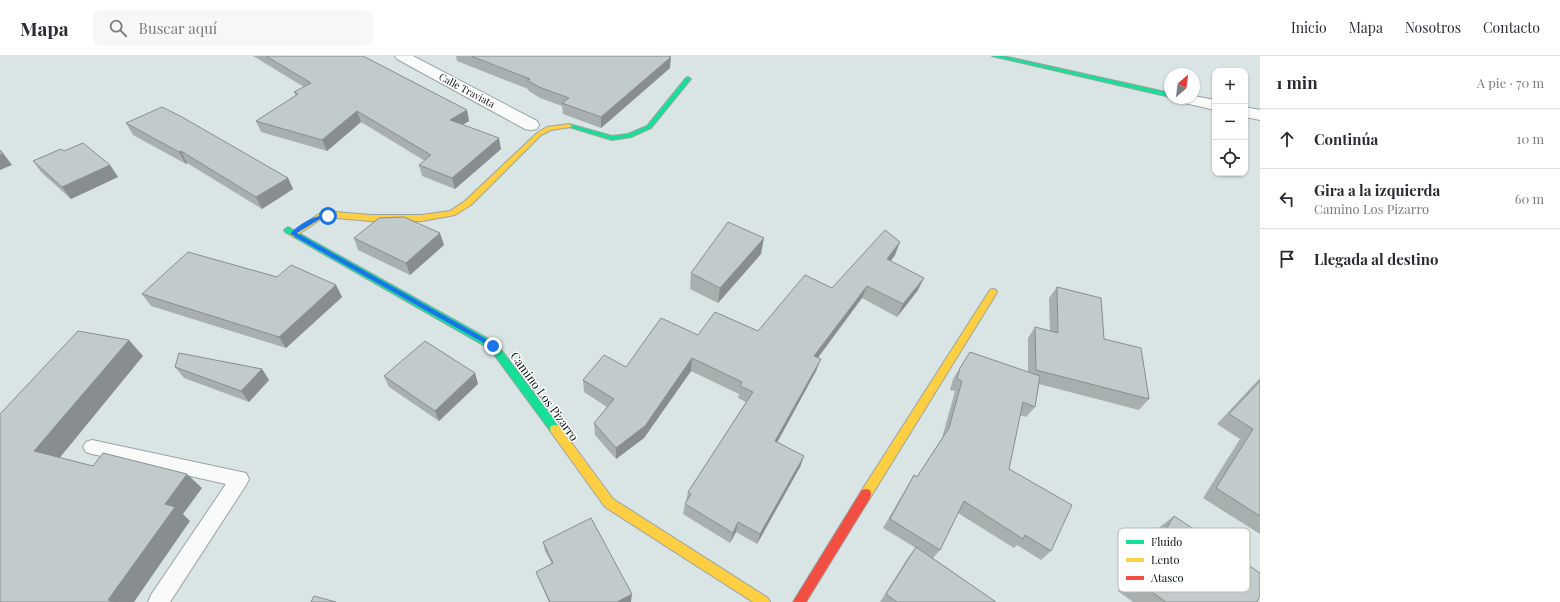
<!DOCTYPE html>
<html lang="es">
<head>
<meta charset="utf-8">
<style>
	body { margin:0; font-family:"Playfair Display",serif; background:#f7f7f7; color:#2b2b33 }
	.controls { position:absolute; right:12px; top:12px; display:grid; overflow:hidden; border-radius:8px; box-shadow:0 1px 3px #0004 }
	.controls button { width:36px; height:36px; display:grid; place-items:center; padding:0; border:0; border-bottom:1px solid #e1e1e2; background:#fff; color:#2b2b33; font:20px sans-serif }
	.compass { position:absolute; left:1164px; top:12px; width:36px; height:36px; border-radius:50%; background:#fff; box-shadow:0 1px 3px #0004; rotate:28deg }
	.stop { position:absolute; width:12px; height:12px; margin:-9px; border:3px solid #1a73e8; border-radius:50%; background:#fff }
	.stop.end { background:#1a73e8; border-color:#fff; box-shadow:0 1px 4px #0008 }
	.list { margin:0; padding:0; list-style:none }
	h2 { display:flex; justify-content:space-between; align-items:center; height:52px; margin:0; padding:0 16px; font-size:17px }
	h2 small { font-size:13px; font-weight:400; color:#7c7c81 }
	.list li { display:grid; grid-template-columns:26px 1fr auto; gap:12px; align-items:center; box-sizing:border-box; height:60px; padding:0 16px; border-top:1px solid #e1e1e2 }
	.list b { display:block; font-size:15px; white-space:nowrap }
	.list p { margin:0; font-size:13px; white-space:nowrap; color:#7c7c81 }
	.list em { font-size:13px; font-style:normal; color:#7c7c81 }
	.icon { flex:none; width:22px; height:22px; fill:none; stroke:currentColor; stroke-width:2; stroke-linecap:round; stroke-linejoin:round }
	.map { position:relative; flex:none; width:1260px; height:546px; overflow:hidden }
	header { display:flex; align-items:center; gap:24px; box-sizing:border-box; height:56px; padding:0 20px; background:#fff; border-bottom:1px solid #e1e1e2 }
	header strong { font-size:19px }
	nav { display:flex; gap:22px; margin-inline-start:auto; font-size:14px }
	.search { width:280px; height:36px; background:#f7f7f7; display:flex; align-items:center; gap:10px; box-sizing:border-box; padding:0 14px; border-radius:8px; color:#7c7c81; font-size:15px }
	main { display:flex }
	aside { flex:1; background:#fff }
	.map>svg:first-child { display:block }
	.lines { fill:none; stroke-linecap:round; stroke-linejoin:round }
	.lane-casing { stroke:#9ba3a4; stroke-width:2 }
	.street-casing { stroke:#9ba3a4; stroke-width:2 }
	.fast-casing { stroke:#9ba3a4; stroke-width:2 }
	.slow-casing { stroke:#9ba3a4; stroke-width:2 }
	.jam-casing { stroke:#9ba3a4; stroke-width:2 }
	.lane { fill:#f9fbfb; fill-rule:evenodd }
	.street { fill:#f9fbfb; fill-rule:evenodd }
	.fast { fill:#16e098; fill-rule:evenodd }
	.slow { fill:#ffcf43; fill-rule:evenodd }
	.jam { fill:#f24e42; fill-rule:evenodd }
	.wall { fill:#a7afaf }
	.shaded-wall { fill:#888e8f }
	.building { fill:#c2cbcc; stroke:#888e8f }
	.route { fill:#1a73e8 }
	.labels { text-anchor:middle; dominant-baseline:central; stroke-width:3; stroke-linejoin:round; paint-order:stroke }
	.far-street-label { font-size:10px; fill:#080f10; stroke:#fff }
	.street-label { font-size:12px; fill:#080f10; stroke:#fff }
	.key { fill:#fff; stroke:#b5b7b7; stroke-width:1 }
	.key-label { font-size:11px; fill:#080f10 }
</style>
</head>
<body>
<header>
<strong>Mapa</strong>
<div class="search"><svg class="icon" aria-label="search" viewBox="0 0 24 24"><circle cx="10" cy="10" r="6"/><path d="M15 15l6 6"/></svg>Buscar aquí</div>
<nav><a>Inicio</a><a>Mapa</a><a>Nosotros</a><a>Contacto</a></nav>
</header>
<main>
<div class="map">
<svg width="1260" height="546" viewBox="0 0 1260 546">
	<rect width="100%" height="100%" fill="#d9e4e5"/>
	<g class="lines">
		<defs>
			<path id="lane" d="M92,384L246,417L249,423L246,429L170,546H148L151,539L226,428L92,398L86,396L83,391L86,386Z"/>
			<path id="street" d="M395,0H413L537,65L539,69L537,73L531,74L525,73L397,3Z
				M1194,40L1215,44V54L1176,45L1174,42H1194Z
				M1245,51L1260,54V64L1245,61Z"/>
			<path id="fast" d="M992,0H1003L1170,37V41Z
				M688,21L691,23L690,24L651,72L631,81L612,84L566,70L569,68L612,80L628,78L647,70L686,22Z
				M288,171L496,287L559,370L560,373L559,376L555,377L551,376L490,293L285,176L284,174Z"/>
			<path id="slow" d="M569,68L572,70L571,71L551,74L541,79L471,149L455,159L422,165H370L336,162L321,163L296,180L293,181L289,178L319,158L336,156L370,159H422L450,155L465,145L537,77L547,71Z
				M993,233L996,234L997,236L996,238L870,442L866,443L862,442L861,438L862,434L990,234Z
				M555,369L559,370L613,443L768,542L770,546H753L605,451L551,376L550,373L551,370Z"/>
			<path id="jam" d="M866,433L870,434L871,438L870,442L806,546H793L862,434Z"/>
		</defs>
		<!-- lane casing -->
		<use href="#lane" class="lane-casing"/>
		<!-- street casing -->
		<use href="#street" class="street-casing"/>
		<!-- fast casing -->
		<use href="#fast" class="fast-casing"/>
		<!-- slow casing -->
		<use href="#slow" class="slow-casing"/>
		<!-- jam casing -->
		<use href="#jam" class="jam-casing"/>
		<!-- lane -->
		<use href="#lane" class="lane"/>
		<!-- street -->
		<use href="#street" class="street"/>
		<!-- fast -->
		<use href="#fast" class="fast"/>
		<!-- slow -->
		<use href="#slow" class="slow"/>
		<!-- jam -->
		<use href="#jam" class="jam"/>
	</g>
	<!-- wall -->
	<path class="wall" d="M253,0H363L467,54L469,65L463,69L501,93L455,133L422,120L419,109L425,105L361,66L327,95L261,76L256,65L296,40L294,36L304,31Z
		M456,0H668L670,12L601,72L563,58L562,50L540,42L529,35L528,33L457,5Z
		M126,67L288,122L293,133L262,153L187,107L186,108L133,79Z
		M64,95L110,109L118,121L71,143L42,117L33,105Z
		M354,182L444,189L410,219L358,194Z
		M761,198L718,247L690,233L691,217Z
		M895,199L891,205L918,234L897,261L862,242L818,302L816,315L777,386L804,400L800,411L757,488L736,476L730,487L683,458L685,448L686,445L688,436L746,346L738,342L739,338L691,315L644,382L616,403L595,379L594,367L607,351L584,336L583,324L626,311L698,279L758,275L832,232Z
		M277,221L336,229L342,241L286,292L151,250L142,238Z
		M1057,231L1104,283L1149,343L1139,354L1039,328L1035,351L1026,361L1020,359L1009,413L1051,495L1041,504L1017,489L1014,492L958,457L940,494L933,502L996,546H880L909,500L916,492L883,472L908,429L914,419L917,421L942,382L955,335L950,334L953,323L970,296L1028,316V282L1035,271L1050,275L1049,242Z
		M175,311L262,313L269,324L249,346L184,322Z
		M475,317L478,328L439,365L389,331L384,320Z
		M1260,322V478L1203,442L1240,383L1217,368Z
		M1174,460L1257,546H1133L1118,535L1157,473Z
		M543,486L631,546H549L539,524L536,516L552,508L545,495Z"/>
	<!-- shaded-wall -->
	<path class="shaded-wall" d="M671,1L670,12L601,72V61Z
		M467,54L469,65L452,75L450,64Z
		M357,55L361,66L327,95L322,84Z
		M499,82L501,93L455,133L452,122Z
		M181,95L187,107L186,108L179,96Z
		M3,97L12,109L0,114V99Z
		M110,109L118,121L71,143L62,131Z
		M288,122L293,133L262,153L256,141Z
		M440,177L444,189L410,219L406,207Z
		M764,182L761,198L718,247L720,232Z
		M900,186L895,199L882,216L887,203Z
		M924,222L918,234L897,261L903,248Z
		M336,229L342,241L286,292L279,281Z
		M867,230L862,242L810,312L814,300Z
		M129,284L143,300L53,410L34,395Z
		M692,302L691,315L644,382L616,403V392Z
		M821,303L816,315L772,396L775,385Z
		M262,313L269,324L249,346L241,335Z
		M475,317L478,328L439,365L435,355Z
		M804,400L800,411L757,488L760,478Z
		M187,418L202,432L183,458L190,465L134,546H111L108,544L165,448Z
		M738,466L736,476L730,487L733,477Z
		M632,538L631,546H617Z"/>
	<!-- building -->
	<path class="building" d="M266,0H363L467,54L450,64L499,82L452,122L419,109L431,99L357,55L322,84L256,65L298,38L294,36L311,27Z
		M471,0H668L671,1L601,61L562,47L569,42L539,31L527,24L530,23Z
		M162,51L182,61L288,122L256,141L181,95L179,96L126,67Z
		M83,87L110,109L62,131L33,105L61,93L64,95Z
		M0,94L3,97L0,99Z
		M404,161L440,177L406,207L354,182L379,162Z
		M728,166L764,182L720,232L691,217Z
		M885,174L900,186L887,203L924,222L903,248L867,230L814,300L821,303L775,385L804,400L760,478L738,466L733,477L685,448L691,438L688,436L753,336L740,330L742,326L692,302L645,370L616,392L594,367L614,343L583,324L604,299L626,311L661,262L698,279L715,256L758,275L805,219L832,232Z
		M188,196L277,221L291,209L336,229L279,281L142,238Z
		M1057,231L1101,242L1104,283L1141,292L1149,343L1036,314L1035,271L1058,277Z
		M78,275L129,284L34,395L93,410L103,397L187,418L165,448L175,451L108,544L113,546H0V358Z
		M425,285L475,317L435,355L384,320Z
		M970,296L1040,320L1035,351L1023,346L1009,413L1072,449L1051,495L1025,479L1023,483L964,445L940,494L890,463L914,419L917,421L949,372L962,325L957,323L960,312Z
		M179,297L262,313L241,335L175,311Z
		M1260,325V460L1216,432L1253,373L1229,358Z
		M1174,460L1260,517V539L1257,546H1166L1135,524Z
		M591,462L632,538L617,546H550L536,516L553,507L543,486Z
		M916,491L996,546H897L886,538Z
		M314,540L336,546H311Z"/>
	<!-- route -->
	<path class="route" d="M328,158L330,159V161L320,163L297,177L495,288V291H491L290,178C300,167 314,160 328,158Z"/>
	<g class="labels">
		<!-- far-street labels -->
		<g class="far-street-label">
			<text transform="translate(467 34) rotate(28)">Calle Traviata</text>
		</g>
		<!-- street labels -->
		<g class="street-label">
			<text transform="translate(545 340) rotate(54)">Camino Los Pizarro</text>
		</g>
	</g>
	<!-- legend -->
	<rect x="1118" y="472" width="132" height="64" rx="6" class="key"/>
	<rect x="1126" y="484" width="18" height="4" fill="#16e098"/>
	<rect x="1126" y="502" width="18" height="4" fill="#ffcf43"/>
	<rect x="1126" y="520" width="18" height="4" fill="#f24e42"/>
	<g class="key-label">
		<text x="1151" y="490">Fluido</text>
		<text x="1151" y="508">Lento</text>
		<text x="1151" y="526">Atasco</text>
	</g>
</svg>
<div class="controls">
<button>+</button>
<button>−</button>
<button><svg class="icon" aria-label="locate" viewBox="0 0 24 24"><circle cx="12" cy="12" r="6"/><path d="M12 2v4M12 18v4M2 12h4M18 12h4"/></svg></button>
</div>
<svg class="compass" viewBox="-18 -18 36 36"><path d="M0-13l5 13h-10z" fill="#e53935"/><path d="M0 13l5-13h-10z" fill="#7c7c81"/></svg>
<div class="stop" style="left:328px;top:160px"></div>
<div class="stop end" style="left:493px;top:290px"></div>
</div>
<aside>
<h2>1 min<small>A pie · 70 m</small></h2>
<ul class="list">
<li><svg class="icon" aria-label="ahead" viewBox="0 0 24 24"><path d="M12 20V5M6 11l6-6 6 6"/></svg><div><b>Continúa</b></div><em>10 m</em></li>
<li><svg class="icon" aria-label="left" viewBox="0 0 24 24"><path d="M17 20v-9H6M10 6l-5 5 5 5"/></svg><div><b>Gira a la izquierda</b><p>Camino Los Pizarro</p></div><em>60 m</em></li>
<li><svg class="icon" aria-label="arrive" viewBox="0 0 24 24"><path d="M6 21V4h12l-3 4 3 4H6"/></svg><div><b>Llegada al destino</b></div></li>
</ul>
</aside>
</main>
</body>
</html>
